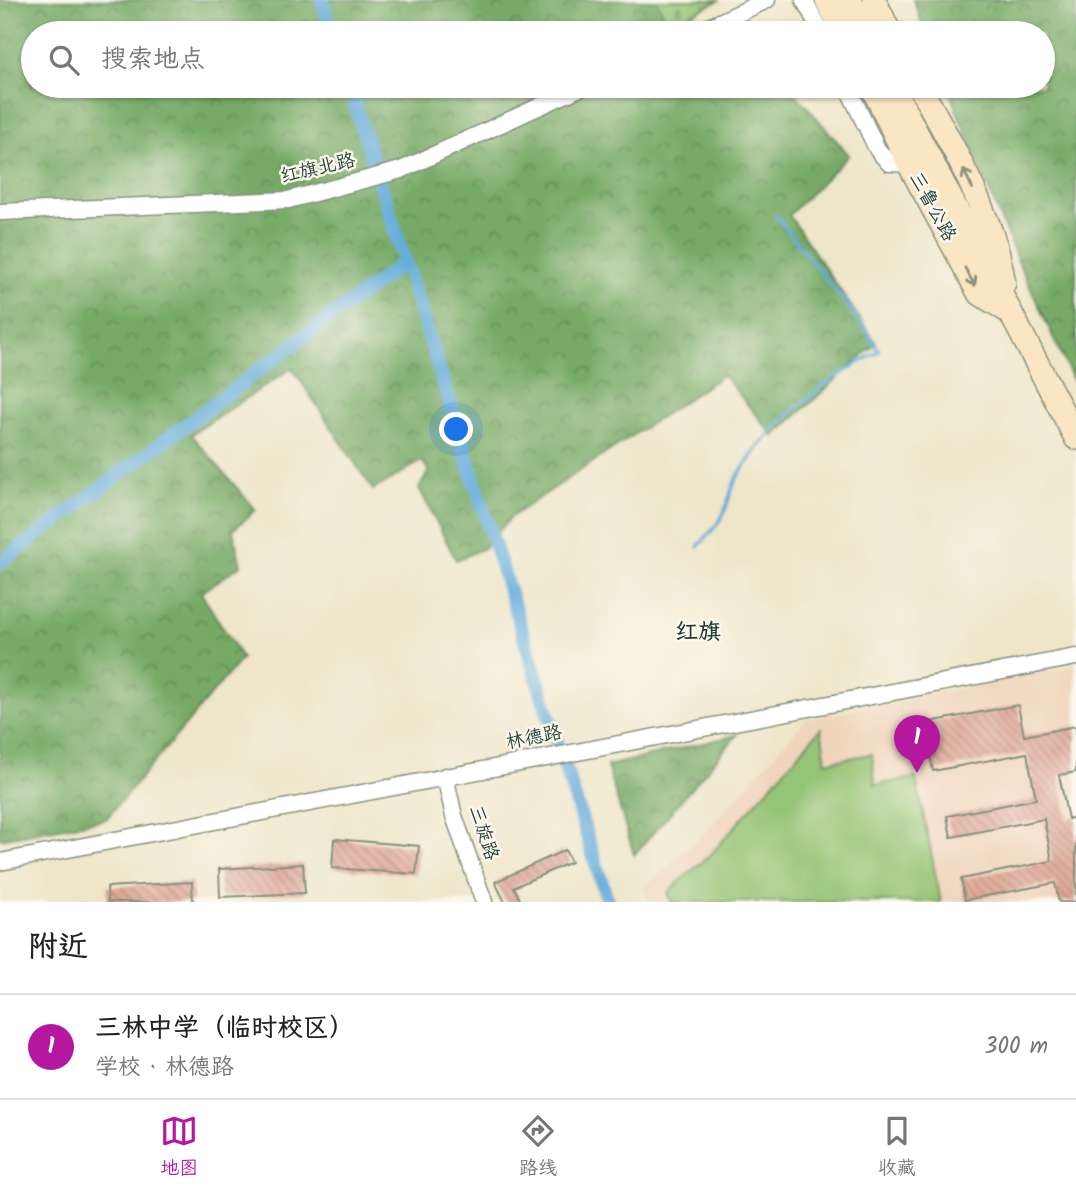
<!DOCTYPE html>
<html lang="zh">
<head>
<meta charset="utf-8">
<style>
	body { margin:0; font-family:Kalam,"LXGW WenKai TC",sans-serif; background:#f6f6f6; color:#222 }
	.you { position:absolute; left:457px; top:430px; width:24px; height:24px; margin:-18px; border:5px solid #fff; border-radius:50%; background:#1a73e8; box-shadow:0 0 0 10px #1a73e833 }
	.badge { display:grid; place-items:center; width:46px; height:46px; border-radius:50%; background:#b5179e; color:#fff; font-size:23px; font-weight:700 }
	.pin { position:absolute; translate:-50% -58px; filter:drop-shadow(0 2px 4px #0008) }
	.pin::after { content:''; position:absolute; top:37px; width:24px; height:21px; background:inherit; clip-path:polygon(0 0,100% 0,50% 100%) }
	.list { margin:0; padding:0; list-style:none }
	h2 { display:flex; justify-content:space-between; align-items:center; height:91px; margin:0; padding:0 28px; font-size:30px }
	h2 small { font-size:23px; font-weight:400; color:#767676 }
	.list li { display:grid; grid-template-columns:46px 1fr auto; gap:21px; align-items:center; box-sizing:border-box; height:105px; padding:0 28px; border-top:2px solid #e0e0e0 }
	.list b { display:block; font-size:26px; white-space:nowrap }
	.list p { margin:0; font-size:23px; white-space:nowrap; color:#767676 }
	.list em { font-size:23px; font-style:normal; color:#767676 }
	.icon { flex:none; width:38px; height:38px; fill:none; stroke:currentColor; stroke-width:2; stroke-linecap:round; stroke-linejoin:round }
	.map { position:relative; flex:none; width:1076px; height:902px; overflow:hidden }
	.search { position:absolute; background:#fff; box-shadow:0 2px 5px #0004; left:21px; right:21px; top:21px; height:77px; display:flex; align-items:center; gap:18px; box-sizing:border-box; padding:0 24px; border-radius:38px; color:#767676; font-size:26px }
	.sheet { height:196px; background:#fff }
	nav { display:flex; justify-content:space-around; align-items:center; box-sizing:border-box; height:98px; border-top:2px solid #e0e0e0; background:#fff; font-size:19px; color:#767676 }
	nav a { display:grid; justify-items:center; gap:4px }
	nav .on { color:#b5179e }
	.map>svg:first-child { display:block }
	.built { fill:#f0d5bc }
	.forest { fill:url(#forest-crowns); stroke:#4b744d; stroke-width:2 }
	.cemetery { fill:url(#cemetery-stones); stroke:#5a8054; stroke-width:2 }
	.pitch { fill:#94c474; stroke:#5a8054; stroke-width:2 }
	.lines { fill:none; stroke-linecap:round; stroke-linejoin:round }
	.stream { stroke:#64acdb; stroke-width:3.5 }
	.canal { stroke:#64acdb; stroke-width:14 }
	.building { fill:url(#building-back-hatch) }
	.minor-casing { stroke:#87927e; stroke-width:19 }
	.secondary-casing { stroke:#87927e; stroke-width:26 }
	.minor { stroke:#fff; stroke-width:16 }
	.secondary { stroke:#fbe6c4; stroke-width:23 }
	.oneway { stroke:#8d927c }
	.labels { text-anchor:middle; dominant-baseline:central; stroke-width:5; stroke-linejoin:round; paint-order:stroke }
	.street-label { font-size:19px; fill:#1f3d34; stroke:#fbf7ec }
	.quarter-label { font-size:23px; font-weight:bold; fill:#1f3d34; stroke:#fbf7ec }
</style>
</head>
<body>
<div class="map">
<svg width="1076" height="902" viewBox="0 0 1076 902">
	<defs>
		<pattern id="forest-crowns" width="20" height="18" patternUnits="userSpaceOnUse" patternTransform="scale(1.75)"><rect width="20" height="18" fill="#7a6"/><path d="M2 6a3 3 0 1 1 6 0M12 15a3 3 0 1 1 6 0" fill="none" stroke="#618c55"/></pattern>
		<pattern id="cemetery-stones" width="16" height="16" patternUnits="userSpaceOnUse" patternTransform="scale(1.75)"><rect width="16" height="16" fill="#94c474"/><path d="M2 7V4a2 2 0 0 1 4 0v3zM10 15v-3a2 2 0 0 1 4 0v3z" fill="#78a060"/></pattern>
		<pattern id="building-back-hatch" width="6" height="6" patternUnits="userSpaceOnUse" patternTransform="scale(1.75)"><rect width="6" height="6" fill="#dfa493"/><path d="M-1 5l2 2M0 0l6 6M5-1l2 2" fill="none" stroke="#b48779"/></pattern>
	</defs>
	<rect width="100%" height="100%" fill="#fbf7ec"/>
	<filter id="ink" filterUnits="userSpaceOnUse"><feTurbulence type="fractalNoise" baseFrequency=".0143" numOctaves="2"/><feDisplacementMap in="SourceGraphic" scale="14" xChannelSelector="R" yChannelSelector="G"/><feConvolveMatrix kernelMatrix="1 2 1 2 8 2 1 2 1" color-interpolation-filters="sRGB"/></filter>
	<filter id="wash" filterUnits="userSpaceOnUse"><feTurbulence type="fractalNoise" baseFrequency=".00686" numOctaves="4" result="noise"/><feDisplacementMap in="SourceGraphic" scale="28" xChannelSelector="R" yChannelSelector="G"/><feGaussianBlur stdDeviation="1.57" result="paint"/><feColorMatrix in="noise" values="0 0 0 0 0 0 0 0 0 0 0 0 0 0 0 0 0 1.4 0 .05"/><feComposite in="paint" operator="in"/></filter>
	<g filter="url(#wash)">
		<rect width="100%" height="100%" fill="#efe6c9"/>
		<!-- built -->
		<path class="built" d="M1076,666V902H648L644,888L710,827L806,719Z"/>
		<!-- forest -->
		<path class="forest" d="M0,0H656L674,33H33V86H789L849,155L789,215L876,343L774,436L723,375L511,517L484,548L456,560L419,488L429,471L422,461L373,490L292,368L191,435L256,510L233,530L241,565L201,593L242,658L106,819L0,839Z
			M913,0H1076V386L1016,257L947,86H1043V33H926Z
			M737,735L634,855L607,766Z"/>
		<!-- cemetery -->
		<path class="cemetery" d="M656,0H720L669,25Z"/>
		<!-- pitch -->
		<path class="pitch" d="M821,728L826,762L872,754L875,785L916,778L941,902H671L668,892L712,853Z"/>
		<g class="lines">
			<!-- stream -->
			<path class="stream" d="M698,547C706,537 716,527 722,517C729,504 730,488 738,476C772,421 822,382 879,351L855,315L775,215"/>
			<!-- canal -->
			<path class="canal" d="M322,0L332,33
				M349,86L608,902
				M0,563L405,262"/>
		</g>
		<g id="blocks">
			<!-- building -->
			<path class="building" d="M1018,705L1024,736L1076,726V772L1059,775L1068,819L1076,817V902H1059L1055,883L965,900L961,879L1052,861L1044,819L951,837L947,816L1036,799L1027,753L933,771L924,723Z
				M334,839L419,846L416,874L332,868Z
				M565,850L571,862L514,887L521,902H505L495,882Z
				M303,864L305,893L220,897L219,869Z
				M192,882L193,902H108L107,887Z"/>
		</g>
	</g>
	<g filter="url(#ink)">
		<use href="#blocks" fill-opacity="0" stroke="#87927e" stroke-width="2"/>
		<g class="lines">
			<defs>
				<path id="minor" d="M804,0L822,33
					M696,33L767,0
					M847,86L877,149L889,163L909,164
					M0,212L288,200L401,170L584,86
					M445,776L454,816L484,902
					M0,862L1076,657"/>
				<path id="secondary" d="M827,0L844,33
					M849,0L866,33
					M874,0L890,33
					M872,86L909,164L979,293L1011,313
					M892,86L1076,438
					M919,86C947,135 976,187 994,241C999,254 1001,269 1004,283"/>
			</defs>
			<!-- minor casing -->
			<use href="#minor" class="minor-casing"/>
			<!-- secondary casing -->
			<use href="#secondary" class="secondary-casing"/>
			<!-- minor -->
			<use href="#minor" class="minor"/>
			<!-- secondary -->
			<use href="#secondary" class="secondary"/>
		</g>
		<!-- one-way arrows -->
		<defs><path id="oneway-shaft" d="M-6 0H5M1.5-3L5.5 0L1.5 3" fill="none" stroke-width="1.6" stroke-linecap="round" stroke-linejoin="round" transform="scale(1.75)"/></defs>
		<g class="oneway">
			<use href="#oneway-shaft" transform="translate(968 179) rotate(-116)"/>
			<use href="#oneway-shaft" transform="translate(970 277) rotate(61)"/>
		</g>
	</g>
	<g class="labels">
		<!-- street labels -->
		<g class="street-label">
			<text transform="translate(318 169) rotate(-13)">红旗北路</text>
			<text transform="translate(932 207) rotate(61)">三鲁公路</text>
			<text transform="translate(534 738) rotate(-11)">林德路</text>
			<text transform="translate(483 833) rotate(72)">三旋路</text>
		</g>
		<!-- quarter labels -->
		<g class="quarter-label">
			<text x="698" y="633">红旗</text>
		</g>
	</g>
</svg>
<div class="you"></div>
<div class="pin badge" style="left:917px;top:773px">1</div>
<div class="search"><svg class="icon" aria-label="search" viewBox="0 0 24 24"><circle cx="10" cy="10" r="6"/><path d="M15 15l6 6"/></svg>搜索地点</div>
</div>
<section class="sheet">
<h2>附近<small></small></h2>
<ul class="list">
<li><span class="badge">1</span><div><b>三林中学（临时校区）</b><p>学校 · 林德路</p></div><em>300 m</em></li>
</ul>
</section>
<nav>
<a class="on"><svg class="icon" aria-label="map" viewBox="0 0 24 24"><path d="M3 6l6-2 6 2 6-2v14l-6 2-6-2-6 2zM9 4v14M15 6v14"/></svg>地图</a>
<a><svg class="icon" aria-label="directions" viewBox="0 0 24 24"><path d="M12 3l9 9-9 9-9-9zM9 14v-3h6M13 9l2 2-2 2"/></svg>路线</a>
<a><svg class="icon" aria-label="saved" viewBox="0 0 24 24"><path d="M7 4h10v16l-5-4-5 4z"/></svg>收藏</a>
</nav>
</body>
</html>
